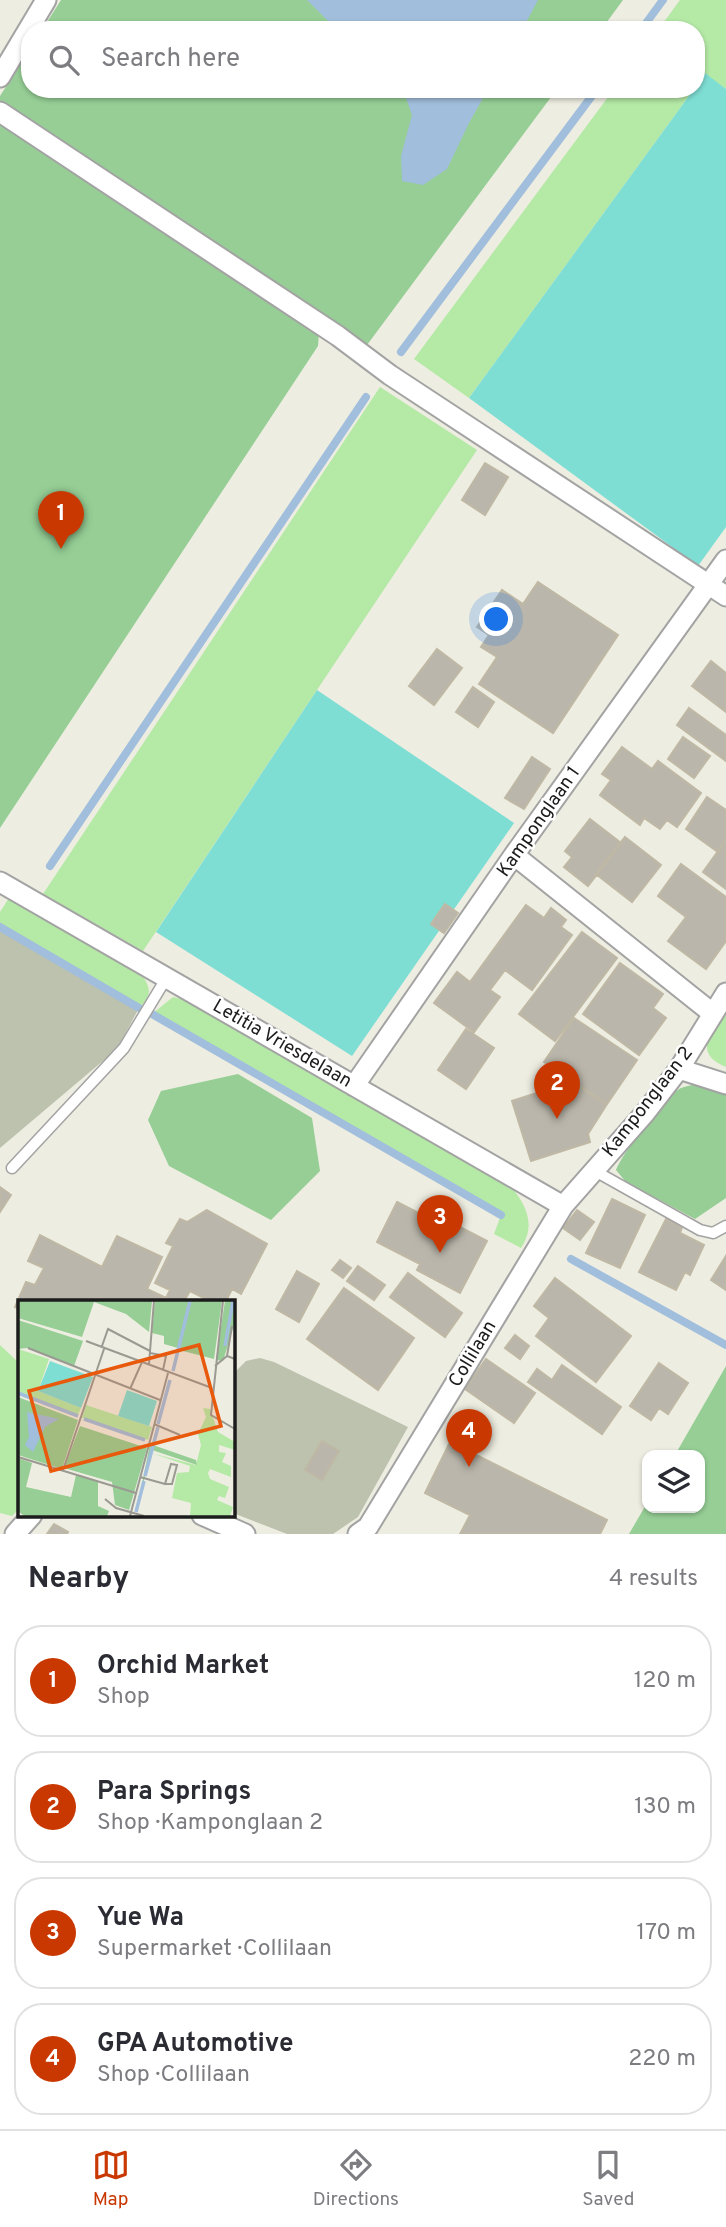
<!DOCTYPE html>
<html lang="en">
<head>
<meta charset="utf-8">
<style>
	body { margin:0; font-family:Overpass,sans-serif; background:#f2f2f3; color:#2b2b33 }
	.controls { position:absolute; right:21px; bottom:21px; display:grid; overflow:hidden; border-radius:14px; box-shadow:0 2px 5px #0004 }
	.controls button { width:63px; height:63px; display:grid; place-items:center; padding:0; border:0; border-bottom:2px solid #e1e1e2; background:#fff; color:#2b2b33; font:35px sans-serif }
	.you { position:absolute; left:497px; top:620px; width:24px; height:24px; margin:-18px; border:5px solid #fff; border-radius:50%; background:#1a73e8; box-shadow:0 0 0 10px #1a73e833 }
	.badge { display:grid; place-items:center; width:46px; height:46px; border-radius:50%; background:#c83800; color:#fff; font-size:23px; font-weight:700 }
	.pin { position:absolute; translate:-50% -58px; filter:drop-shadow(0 2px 4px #0008) }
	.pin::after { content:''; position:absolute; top:37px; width:24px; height:21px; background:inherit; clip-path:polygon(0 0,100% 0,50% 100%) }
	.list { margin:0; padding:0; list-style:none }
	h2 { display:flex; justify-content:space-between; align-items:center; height:91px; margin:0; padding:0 28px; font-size:30px }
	h2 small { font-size:23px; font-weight:400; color:#7c7c81 }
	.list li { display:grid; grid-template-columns:46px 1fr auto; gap:21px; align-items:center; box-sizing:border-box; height:112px; margin:0 14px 14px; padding:0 14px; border:2px solid #e1e1e2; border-radius:28px }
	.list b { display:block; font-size:26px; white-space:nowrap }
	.list p { margin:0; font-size:23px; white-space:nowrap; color:#7c7c81 }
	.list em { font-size:23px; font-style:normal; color:#7c7c81 }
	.icon { flex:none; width:38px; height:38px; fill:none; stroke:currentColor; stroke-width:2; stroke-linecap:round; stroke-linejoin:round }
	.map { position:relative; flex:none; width:726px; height:1534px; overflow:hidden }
	.search { position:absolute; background:#fff; box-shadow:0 2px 5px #0004; left:21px; right:21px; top:21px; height:77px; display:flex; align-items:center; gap:18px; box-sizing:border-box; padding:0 24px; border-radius:28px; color:#7c7c81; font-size:26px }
	.sheet { height:595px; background:#fff }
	nav { display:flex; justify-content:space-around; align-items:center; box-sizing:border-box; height:98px; border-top:2px solid #e1e1e2; background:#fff; font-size:19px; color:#7c7c81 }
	nav a { display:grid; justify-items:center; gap:4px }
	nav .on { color:#c83800 }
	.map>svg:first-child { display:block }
	.construction { fill:#bcc2ad }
	.grass { fill:#b4e9a6 }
	.forest { fill:#96ce95 }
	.pitch { fill:#7eded4 }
	.water { fill:#a1bedc }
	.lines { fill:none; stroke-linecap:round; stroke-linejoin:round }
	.stream { stroke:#a1bedc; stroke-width:8 }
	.building { fill:#bab6ab; stroke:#bfb8a4; stroke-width:2 }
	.lane-casing { stroke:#a3a3a3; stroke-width:13 }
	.street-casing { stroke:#a3a3a3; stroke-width:23 }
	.lane { stroke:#fff; stroke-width:10 }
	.street { stroke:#fff; stroke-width:19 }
	.labels { text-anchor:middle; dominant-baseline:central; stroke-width:5; stroke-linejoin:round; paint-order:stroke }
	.street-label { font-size:19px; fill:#1c1c1c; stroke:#fff }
	.inset-river { fill:none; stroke:#a1bedc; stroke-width:3.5 }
	.inset-road { fill:none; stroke:#9a9992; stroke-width:2 }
	.view { fill:#e8590c; fill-opacity:0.15; stroke:#e8590c; stroke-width:3.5 }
	.inset-edge { fill:none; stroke:#1c1c1c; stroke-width:3.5 }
</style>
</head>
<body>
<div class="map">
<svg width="726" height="1534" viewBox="0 0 726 1534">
	<rect width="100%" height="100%" fill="#eeede1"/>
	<!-- construction -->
	<path class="construction" d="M0,927L139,1008L117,1049L0,1148Z
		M260,1358L274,1362L408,1427L358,1517L333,1534H287L233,1513V1374L246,1361Z"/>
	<!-- grass -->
	<path class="grass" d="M680,0H726V89L705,74L696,86V30H658Z
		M614,89H694L469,398L414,359Z
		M380,387L477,450L143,951L43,894Z
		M9,898L144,978C152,991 150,997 139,1008L0,927V912Z
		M173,997L186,1000L513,1189C528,1208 535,1227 521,1248L494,1234L501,1215L152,1014Z
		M726,1005V1067C691,1054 712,1027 726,1005Z
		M0,1345L19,1363V1509L12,1516L0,1513Z"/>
	<!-- forest -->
	<path class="forest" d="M61,0H623L601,30H42Z
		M30,49V89H557L367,345L0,104V96Z
		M0,122L319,332L318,346L0,828Z
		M238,1074L312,1118L320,1171L271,1220L169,1166L148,1120L161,1091Z
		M697,1084L726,1094V1198L695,1219L626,1182L616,1170C622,1154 665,1095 681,1088C686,1086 692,1085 697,1084Z
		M726,1366V1534H629L647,1503V1508H700V1455H675Z"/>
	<!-- pitch -->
	<path class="pitch" d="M705,73L726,89V527L698,566L469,398L694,89H696V86Z
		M317,690L514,823L352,1056L156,932Z"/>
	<!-- water -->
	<path class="water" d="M307,0H538L522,30H349L327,20Z
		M403,89H488L469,123L447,169L423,185L402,181L401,156L412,115Z"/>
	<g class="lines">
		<!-- stream -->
		<path class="stream" d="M641,30L663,0
			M401,352L597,89
			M50,866L366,397
			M0,927L139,1008
			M152,1014L501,1215
			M571,1259L726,1345"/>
	</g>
	<!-- building -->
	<path class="building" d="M485,463L508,477L485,515L462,500Z
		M538,582L618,635L553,733L479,684L497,657L481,647L489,635L477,627L502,590L523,604Z
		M437,649L462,668L434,705L409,686Z
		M711,661L726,673V712L692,686Z
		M473,687L494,702L478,727L456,712Z
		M689,708L726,735V761L677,725Z
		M683,737L710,756L694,778L668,759Z
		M622,747L652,769L658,761L701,793L677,827L667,820L660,829L644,818L640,825L600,795L611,780L602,774Z
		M532,757L550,769L524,809L505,798Z
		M707,797L726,810V840L718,852L686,829Z
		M590,819L621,843L588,886L564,867L572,857L565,851Z
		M625,837L661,865L632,902L596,874Z
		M726,840V889L703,872Z
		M681,864L726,897V941L706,969L668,941L686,917L658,896Z
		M445,904L458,913L444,933L431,924Z
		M526,905L544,918L551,908L566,920L561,927L572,935L532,990L505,970L490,990L500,997L474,1032L434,1003L457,972L470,982Z
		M582,932L617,958L555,1041L519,1014Z
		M620,963L663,994L653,1008L666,1018L639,1055L583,1014Z
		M574,1018L637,1060L607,1104L544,1062Z
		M466,1029L494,1048L466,1089L438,1070Z
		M571,1082L607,1104L588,1134L590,1142L531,1161L512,1101Z
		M0,1187L11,1195L0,1212Z
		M612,1199L645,1215L620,1268L586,1253Z
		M397,1202L438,1223L441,1217L487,1241L460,1293L417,1270L420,1264L377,1242Z
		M207,1210L267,1244L241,1294L232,1289L226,1301H210L190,1291L184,1301H19V1309L15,1307L26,1282L35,1285L44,1268L28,1261L40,1235L102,1267L117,1236L162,1257L147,1289L166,1298L170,1290L155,1283L173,1246L166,1243L180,1219L187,1222Z
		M577,1210L594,1222L580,1240L563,1228Z
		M666,1219L682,1227L680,1233L704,1245L690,1275L685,1272L676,1290L639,1272Z
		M726,1256V1290L711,1280Z
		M340,1260L351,1268L343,1278L332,1270Z
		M358,1266L385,1285L374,1300L347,1281Z
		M297,1271L319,1284L299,1322L276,1309Z
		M408,1273L462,1313L445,1337L390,1297Z
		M555,1278L631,1336L596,1382L536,1336L549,1318L534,1306Z
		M344,1288L414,1338L378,1390L307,1339Z
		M515,1335L529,1346L520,1359L505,1348Z
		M486,1359L535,1393L514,1423L465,1389Z
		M659,1363L688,1383L668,1414L659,1408L651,1420L630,1406Z
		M562,1365L621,1407L602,1434L528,1382L537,1369L552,1380Z
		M322,1441L339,1451L322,1480L305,1470Z
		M450,1442L607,1520L600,1534H460L470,1515L425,1493Z
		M54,1524L68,1532L67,1534H47Z"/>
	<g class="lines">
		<defs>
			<path id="lane" d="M12,1168L124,1048L167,977
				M595,1171L700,1230L713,1233L726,1226"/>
			<path id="street" d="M0,77L46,0
				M0,112L338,336L390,375L726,596
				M514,855L712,1013
				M0,882L563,1206
				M679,1069L726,1084
				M354,1086L514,855L726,560
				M202,1515L245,1534
				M15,1534L32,1515
				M358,1534L368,1527L563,1206L645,1113L679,1069L726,993"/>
		</defs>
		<!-- lane casing -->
		<use href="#lane" class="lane-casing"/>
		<!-- street casing -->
		<use href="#street" class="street-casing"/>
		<!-- lane -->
		<use href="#lane" class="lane"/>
		<!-- street -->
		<use href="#street" class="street"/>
	</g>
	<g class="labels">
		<!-- street labels -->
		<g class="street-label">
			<text transform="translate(539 822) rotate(-55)">Kamponglaan 1</text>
			<text transform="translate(282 1044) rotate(30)">Letitia Vriesdelaan</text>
			<text transform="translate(648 1102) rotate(-52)">Kamponglaan 2</text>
			<text transform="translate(473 1354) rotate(-59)">Collilaan</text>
		</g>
	</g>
	<!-- overview -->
	<g transform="translate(18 1300)">
		<rect width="217" height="217" fill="#eeede1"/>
		<path d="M0,49L31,59L20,91L63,108L60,115L0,91ZM68,105L134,127L130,140L64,118ZM185,108L192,109L200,132L217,142V150L201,145V152L208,153L204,162L213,166V177L192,169L190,173L192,179L211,187L207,198L201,196L199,200L215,207L212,216H172L173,203L154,198L159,173L171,172L172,166L133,153L178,165L183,145L180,134L188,117Z" fill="#b4e9a6"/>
		<path d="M0,1H134L131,32L108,14L76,2L64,37L0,18ZM137,1H171L160,48L146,44V36L134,33ZM173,1H204L196,59L161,50ZM207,1H217V22L205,61L198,60ZM0,20L65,41L56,66L9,48L0,49ZM0,97L60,120L44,169L0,155ZM62,126L129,148L111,210L97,205L94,182L46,168ZM132,144L178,160L179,165L134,150L121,199ZM0,158L14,163L8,187L53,197L58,175L80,181V206L91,211L89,216H6L0,211Z" fill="#96ce95"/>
		<path d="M32,61L75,77L63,108L20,91ZM109,90L139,101L131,126L100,116Z" fill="#7eded4"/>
		<path d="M9,112L41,119L27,127L15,152L7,145L11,137Z" fill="#a1bedc"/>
		<path class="inset-river" d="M207,46L215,1M155,71L172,1M0,93L60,116M66,119L127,140M140,124L152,80M127,176L140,127M118,212L126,181"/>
		<path class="inset-road" d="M205,1L193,115L217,129M68,41L194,88M84,46L90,29L132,51M10,48L142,100M132,53L148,56L145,70M209,56L214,26M131,64L136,1M197,66L209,56L217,59M112,89L124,62M136,124L162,135M0,157L118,193M45,170L86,49M122,177L147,184L153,164L159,165L154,184H147M87,199L98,208L126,216M112,216L150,73"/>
		<path class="view" d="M181,45L203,126L33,171L11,91Z"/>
		<rect width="217" height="217" class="inset-edge"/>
	</g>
</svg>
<div class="controls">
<button><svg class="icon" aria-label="layers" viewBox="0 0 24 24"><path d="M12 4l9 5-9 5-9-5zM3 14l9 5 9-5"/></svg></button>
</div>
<div class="you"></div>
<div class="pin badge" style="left:61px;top:549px">1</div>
<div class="pin badge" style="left:557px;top:1119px">2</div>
<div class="pin badge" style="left:440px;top:1253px">3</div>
<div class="pin badge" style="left:469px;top:1467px">4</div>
<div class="search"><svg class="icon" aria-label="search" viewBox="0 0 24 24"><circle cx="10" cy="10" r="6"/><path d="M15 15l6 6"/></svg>Search here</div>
</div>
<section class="sheet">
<h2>Nearby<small>4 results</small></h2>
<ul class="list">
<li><span class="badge">1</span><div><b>Orchid Market</b><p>Shop</p></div><em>120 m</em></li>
<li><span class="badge">2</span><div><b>Para Springs</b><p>Shop · Kamponglaan 2</p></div><em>130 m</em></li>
<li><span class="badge">3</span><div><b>Yue Wa</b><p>Supermarket · Collilaan</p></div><em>170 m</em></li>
<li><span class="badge">4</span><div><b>GPA Automotive</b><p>Shop · Collilaan</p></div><em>220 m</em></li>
</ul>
</section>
<nav>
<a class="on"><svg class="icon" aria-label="map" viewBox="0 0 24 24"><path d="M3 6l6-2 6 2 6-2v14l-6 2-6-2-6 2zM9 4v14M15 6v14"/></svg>Map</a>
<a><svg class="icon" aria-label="directions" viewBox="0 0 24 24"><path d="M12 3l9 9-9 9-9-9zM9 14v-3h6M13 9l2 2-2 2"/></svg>Directions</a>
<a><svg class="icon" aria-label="saved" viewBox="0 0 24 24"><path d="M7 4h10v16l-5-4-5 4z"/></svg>Saved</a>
</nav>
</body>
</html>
